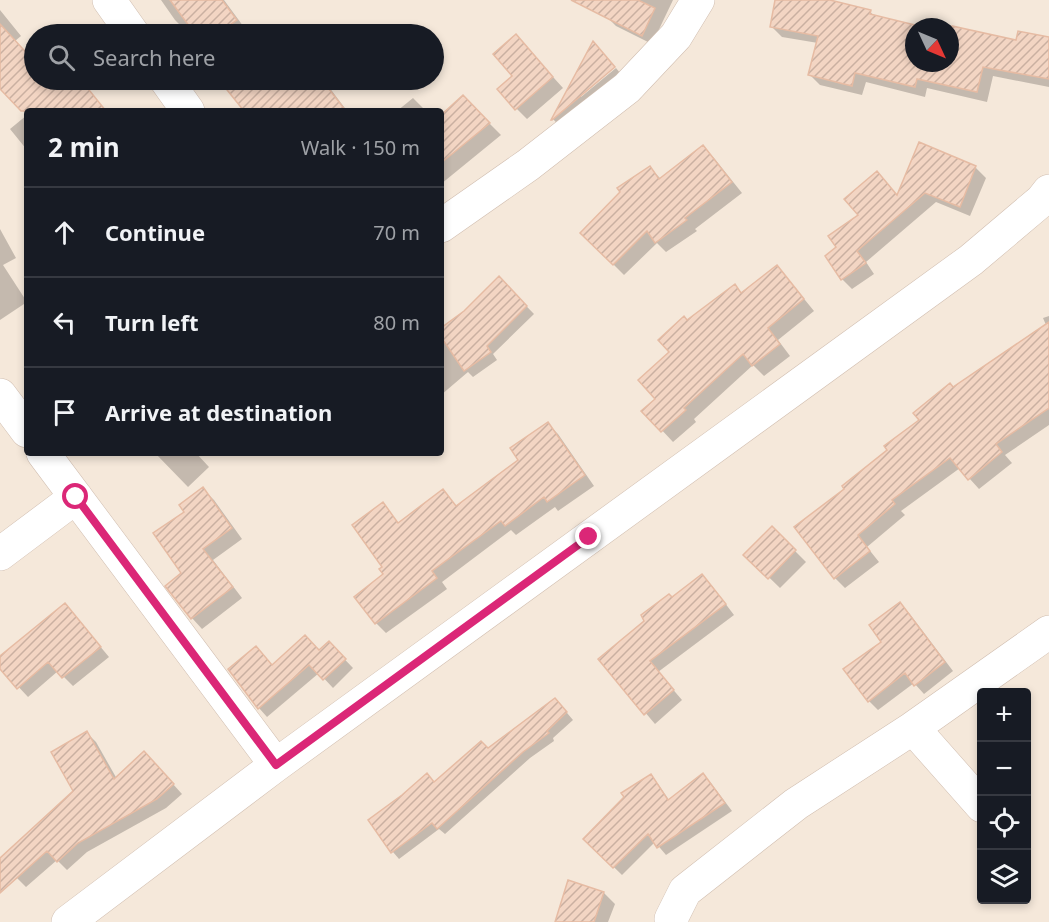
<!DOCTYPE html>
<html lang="en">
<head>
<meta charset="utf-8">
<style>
	body { margin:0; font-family:"Noto Sans",sans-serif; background:#242831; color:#f1f3f6 }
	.controls { position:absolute; right:18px; bottom:18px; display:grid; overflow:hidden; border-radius:6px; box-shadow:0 3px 9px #0003 }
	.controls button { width:54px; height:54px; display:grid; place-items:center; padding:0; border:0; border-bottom:2px solid #363941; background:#171b24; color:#f1f3f6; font:30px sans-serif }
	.compass { position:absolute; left:905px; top:18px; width:54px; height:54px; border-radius:50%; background:#171b24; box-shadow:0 3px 9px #0003; rotate:134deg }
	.stop { position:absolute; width:18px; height:18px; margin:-14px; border:4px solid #db2777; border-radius:50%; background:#fff }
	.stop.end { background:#db2777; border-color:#fff; box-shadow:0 2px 6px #0008 }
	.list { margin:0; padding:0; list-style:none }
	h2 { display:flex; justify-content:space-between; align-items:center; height:78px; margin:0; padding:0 24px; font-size:26px }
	h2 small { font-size:20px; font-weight:400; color:#9ea1a6 }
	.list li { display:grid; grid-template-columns:39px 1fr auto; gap:18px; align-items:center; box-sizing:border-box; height:90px; padding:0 24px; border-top:2px solid #363941 }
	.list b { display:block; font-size:22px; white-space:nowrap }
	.list em { font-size:20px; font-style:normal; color:#9ea1a6 }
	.icon { flex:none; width:33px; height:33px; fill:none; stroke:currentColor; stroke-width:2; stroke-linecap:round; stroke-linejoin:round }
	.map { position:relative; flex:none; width:1049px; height:922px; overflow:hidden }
	.search { position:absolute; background:#171b24; box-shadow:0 3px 9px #0003; left:24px; top:24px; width:420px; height:66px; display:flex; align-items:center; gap:15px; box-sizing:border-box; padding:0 21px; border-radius:33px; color:#9ea1a6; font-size:22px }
	.panel { position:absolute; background:#171b24; box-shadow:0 3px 9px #0003; left:24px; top:108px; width:420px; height:348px; border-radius:6px }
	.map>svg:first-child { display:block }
	.residential { fill:#f5e8da; fill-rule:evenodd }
	.shadow { fill:#0003 }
	.building { fill:url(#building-hatch); stroke:#e6bba3; stroke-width:1.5 }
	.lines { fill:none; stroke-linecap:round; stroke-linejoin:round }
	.minor-casing { stroke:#d1beb0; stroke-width:34 }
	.minor { stroke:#fff; stroke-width:33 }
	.route { stroke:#db2777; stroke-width:8 }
</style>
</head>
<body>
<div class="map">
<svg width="1049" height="922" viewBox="0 0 1049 922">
	<defs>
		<pattern id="building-hatch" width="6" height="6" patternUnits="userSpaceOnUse" patternTransform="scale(1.5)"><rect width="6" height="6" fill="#f3d5c3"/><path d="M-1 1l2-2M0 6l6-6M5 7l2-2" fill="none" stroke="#cab0a1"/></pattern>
	</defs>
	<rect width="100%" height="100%" fill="#fdf6ec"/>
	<!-- residential -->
	<path class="residential" d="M0,0H1049V922H0ZM914,27H950V63H914ZM34,34H434V80H34ZM27,111H441V453H27ZM982,692H1026V900H982Z"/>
	<!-- shadow -->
	<path class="shadow" d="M161,0H224L249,34H196L192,28L187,32L175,20Z
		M616,0H673L652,44L616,26L607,17Z
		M777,0H824L870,12L876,17L917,27H914V63H950V35L1017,42L1049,39V87L993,76L987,102L927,88L925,97L866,82L862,95L820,85L810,75L818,43L782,37L771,26Z
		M0,10L21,36L15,41L34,62V80H51L54,83L59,80H64L67,83L87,89L106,111H27V115L0,87Z
		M593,43L581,97L616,68L625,79L563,130L553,119Z
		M526,47L563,88L527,119L516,108L514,76Z
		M221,80H302L306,84L312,80H322L329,87L347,111H246Z
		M463,97L501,135L441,184V117Z
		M413,98L426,111H397Z
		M27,115V150L10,129Z
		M920,144L976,168L986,178L970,216L936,202L866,262L874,274L852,289L842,279L827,256L898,196Z
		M703,147L714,158L742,193L695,229L697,231L666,252L657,243L624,275L582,233L650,168L661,179Z
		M0,229L16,258L3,265L27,302L0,320Z
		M499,278L534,314L493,354L497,360L473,377L468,372L441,395V338L443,337L441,334V329L464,313Z
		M787,278L814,311L778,340L790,356L764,376L753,365L694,419L696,422L673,442L644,411L657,399L671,352L687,322L735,286L742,294Z
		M1049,316V425L1005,455L1012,463L979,489L960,468L901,511L905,515L867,547L879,562L845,588L835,578L846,489L921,420L953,388L1046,325L1043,318Z
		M548,424L558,434L594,486L558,511L555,507L516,535L511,530L442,582L447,589L386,633L376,623L385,575L382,504L399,524L443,491L457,507L520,461Z
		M155,453H196L209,467L188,487Z
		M203,489L214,500L242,539L213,560L242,598L202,629L192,618L183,574L186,512Z
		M772,528L806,562L780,588L746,555Z
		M702,576L712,586L734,615L658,672L682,700L655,724L600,659Z
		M900,604L909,613L953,671L924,694L914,683L878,710L869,701L883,642Z
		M74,615L109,657L73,686L58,671L28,697L0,667V658Z
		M329,643L353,668L333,688L319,673L267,717L259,708L272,667L320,652Z
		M562,707L573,720L553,738L554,741L530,758L445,834L439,829L399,859L393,852L434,783Z
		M87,733L96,742L117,779L153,762L182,794L166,808L87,852L67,870L57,860L26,887L17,878L75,792Z
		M703,775L711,783L732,811L666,855L655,842L622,875L585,839L650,776L658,784L669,800Z
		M604,893L615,904L608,922H556Z"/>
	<!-- building -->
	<path class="building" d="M170,0H222L237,20L217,34H195Z
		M571,0H638L655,8L642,36Z
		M775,0H830L871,10L870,14L923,27H914V63H950V33L952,26L1016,40L1018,31L1049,37V79L983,67L977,92L917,79L915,87L855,73L852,86L808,75L818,36L770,27Z
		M0,24L34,61V80H81L106,111H21L0,89Z
		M516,34L553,77L515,110L497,89L512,76L493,54Z
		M593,41L615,67L552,120H551Z
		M219,80H322L346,111H244Z
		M463,95L490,123L441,163V115Z
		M919,142L976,166L960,207L925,193L857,251L866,263L841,280L825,256L836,247L828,236L858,215L844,199L877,171L897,195Z
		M703,145L732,182L685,218L687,220L655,243L647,231L613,265L580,233L620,192L617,188L650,166L659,179Z
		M777,265L804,299L768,328L780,344L752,366L743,354L684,408L686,410L661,432L641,411L655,399L638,380L669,352L658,340L684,316L687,320L735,284L741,293Z
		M499,276L527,306L487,346L491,352L464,371L441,337V328L464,311Z
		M1049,322V408L996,444L1002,452L968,480L950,458L892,500L895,504L858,535L870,551L834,579L794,527L844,489L842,486L887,450L884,446L919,420L913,413L950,383L953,387Z
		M548,422L585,475L547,502L544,497L505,526L501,521L432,571L437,578L375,624L354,597L383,574L379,569L382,567L352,525L383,502L398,523L443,489L456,506L518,460L510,448Z
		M203,487L232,528L203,549L233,587L191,619L165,586L181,573L153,533L184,512L179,505Z
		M772,526L796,550L768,579L743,555Z
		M702,574L726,604L650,661L674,690L644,715L598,659L644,621L641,615L669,594L672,597Z
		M900,602L945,662L914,686L905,673L868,702L843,669L881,642L869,625Z
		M65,603L101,647L62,678L48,662L17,689L0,669V656Z
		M305,635L319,650L329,641L346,659L323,680L309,665L258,709L228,669L256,646L272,665Z
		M555,698L567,712L547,731L549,733L523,752L437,829L432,823L391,853L368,820L402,795L427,773L434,782L481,741L488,748Z
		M87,731L114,779L144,751L174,784L157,799L78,843L57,862L47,851L0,893V858L73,791L51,752Z
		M703,773L725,803L657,848L648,834L613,868L583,839L624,797L621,793L651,774L668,800Z
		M568,880L604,892L594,922H555Z"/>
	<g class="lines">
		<defs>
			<path id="minor" d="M109,0L133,34
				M166,80L188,111
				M441,226L528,165L627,88L676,36L698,0
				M0,395L27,431
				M43,453L276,765
				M0,554L76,497
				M913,728L982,806
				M68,922L276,765L971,260L1042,200L1049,191
				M672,922L671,919L685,891L796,804L913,728L1049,632"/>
		</defs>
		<!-- minor casing -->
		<use href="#minor" class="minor-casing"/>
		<!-- minor -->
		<use href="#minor" class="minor"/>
	</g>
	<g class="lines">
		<!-- route -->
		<path class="route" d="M76,497L276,765L589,537"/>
	</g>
</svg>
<div class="controls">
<button>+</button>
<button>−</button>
<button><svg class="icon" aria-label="locate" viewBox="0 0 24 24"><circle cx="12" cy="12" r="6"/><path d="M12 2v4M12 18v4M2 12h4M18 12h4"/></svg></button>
<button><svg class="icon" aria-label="layers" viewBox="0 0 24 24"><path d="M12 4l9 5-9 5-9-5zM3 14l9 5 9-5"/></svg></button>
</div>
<svg class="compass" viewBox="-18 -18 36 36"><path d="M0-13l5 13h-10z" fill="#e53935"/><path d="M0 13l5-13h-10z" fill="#9ea1a6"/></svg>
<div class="stop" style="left:76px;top:497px"></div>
<div class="stop end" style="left:589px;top:537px"></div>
<div class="search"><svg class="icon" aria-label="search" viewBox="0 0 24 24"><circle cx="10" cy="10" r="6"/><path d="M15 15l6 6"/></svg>Search here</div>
<section class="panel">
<h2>2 min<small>Walk · 150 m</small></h2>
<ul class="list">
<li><svg class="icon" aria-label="ahead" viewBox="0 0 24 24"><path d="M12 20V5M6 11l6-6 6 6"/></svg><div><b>Continue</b></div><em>70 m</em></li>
<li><svg class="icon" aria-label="left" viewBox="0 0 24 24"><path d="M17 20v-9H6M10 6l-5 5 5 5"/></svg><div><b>Turn left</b></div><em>80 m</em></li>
<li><svg class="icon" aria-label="arrive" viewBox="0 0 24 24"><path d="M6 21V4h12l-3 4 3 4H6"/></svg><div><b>Arrive at destination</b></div></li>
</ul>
</section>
</div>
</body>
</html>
